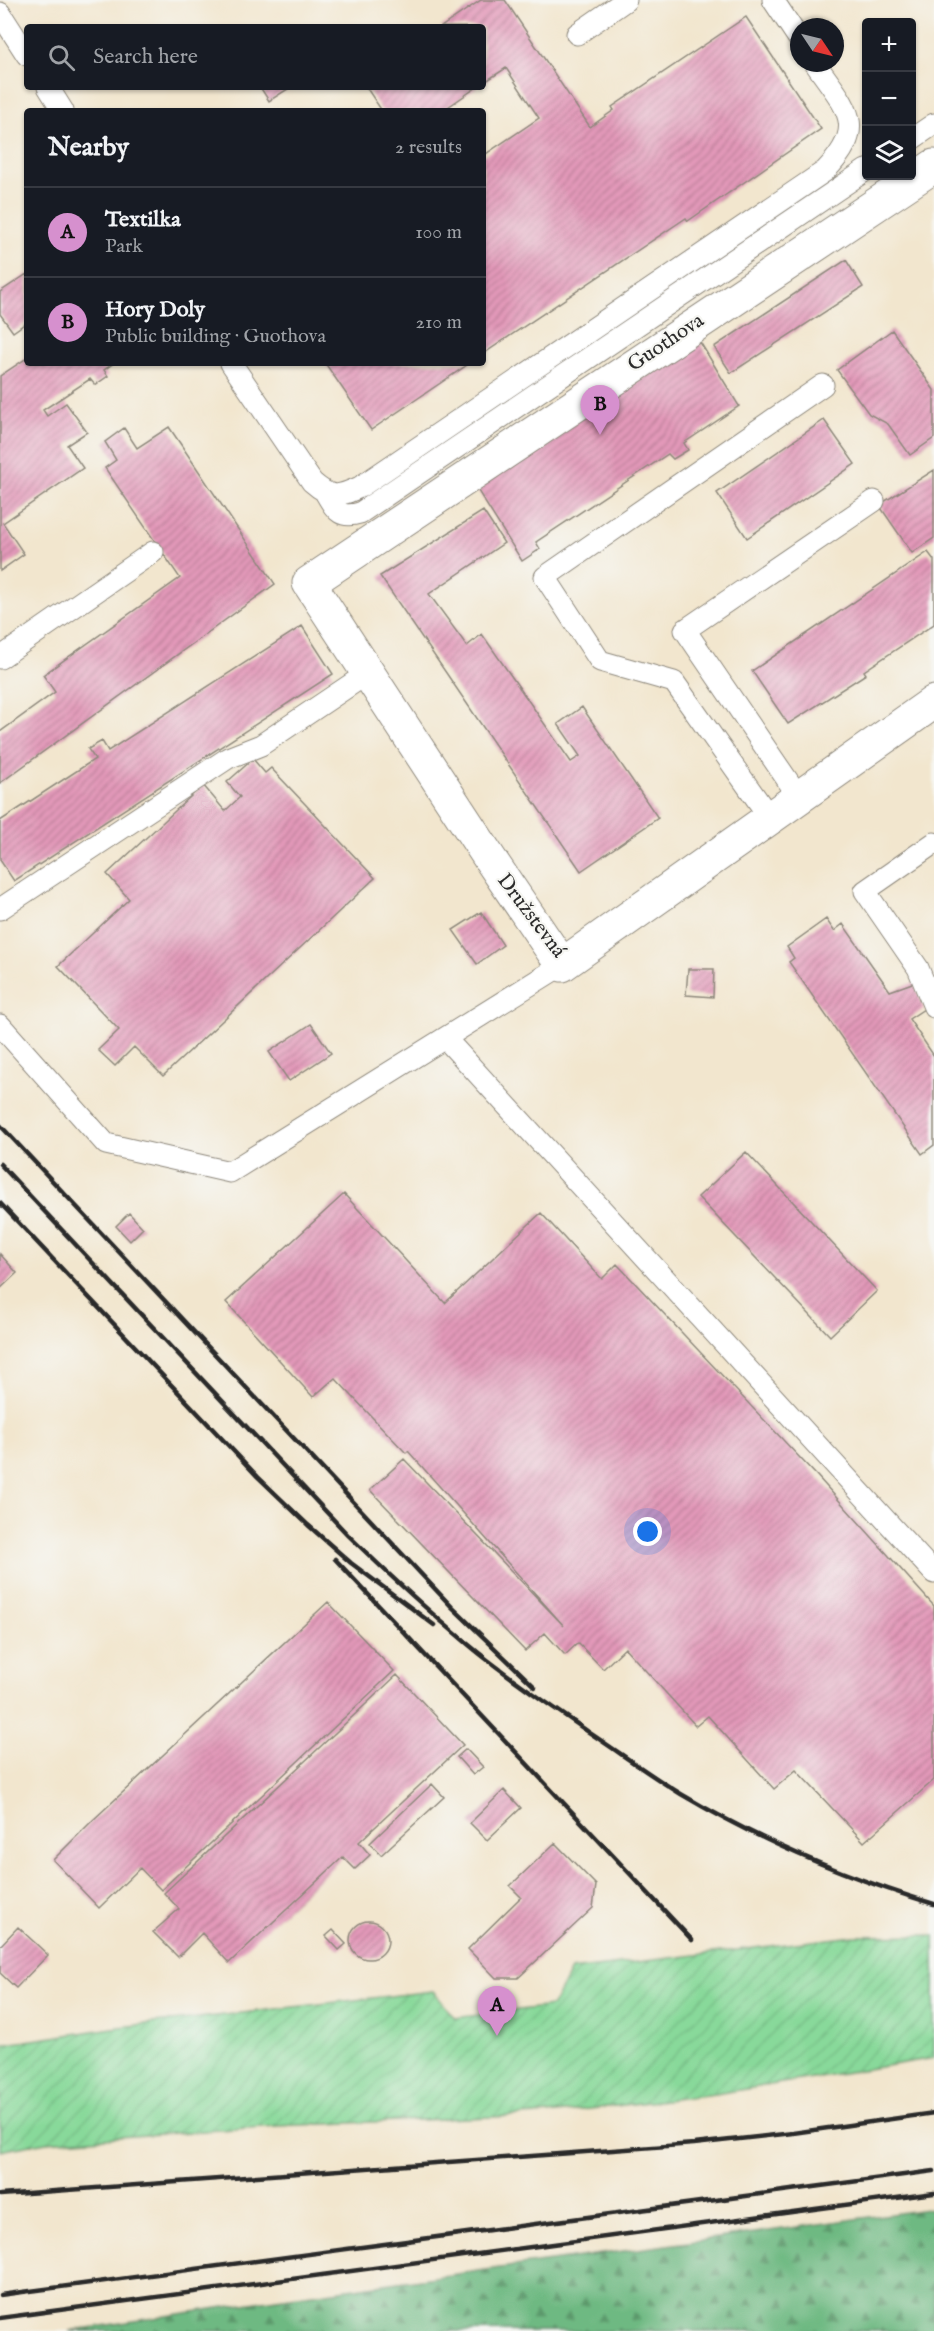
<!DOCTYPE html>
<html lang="en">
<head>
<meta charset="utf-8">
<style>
	body { margin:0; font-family:"IM FELL English",serif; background:#242831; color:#f1f3f6 }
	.controls { position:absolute; right:18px; top:18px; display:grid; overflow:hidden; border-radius:6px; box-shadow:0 2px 4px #0004 }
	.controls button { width:54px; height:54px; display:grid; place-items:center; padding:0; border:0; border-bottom:2px solid #363941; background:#171b24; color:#f1f3f6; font:30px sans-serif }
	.compass { position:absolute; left:790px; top:18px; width:54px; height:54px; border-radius:50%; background:#171b24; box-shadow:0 2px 4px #0004; rotate:125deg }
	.you { position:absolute; left:648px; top:1532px; width:21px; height:21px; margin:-15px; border:4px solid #fff; border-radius:50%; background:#1a73e8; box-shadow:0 0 0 9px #1a73e833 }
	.badge { display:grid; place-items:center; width:39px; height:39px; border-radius:50%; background:#d690ce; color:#111; font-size:20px; font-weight:700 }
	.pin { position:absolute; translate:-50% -50px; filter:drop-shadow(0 2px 3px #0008) }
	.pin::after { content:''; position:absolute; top:32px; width:21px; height:18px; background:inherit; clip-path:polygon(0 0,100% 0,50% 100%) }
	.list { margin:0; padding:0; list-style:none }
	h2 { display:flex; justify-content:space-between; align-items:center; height:78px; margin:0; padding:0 24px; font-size:26px }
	h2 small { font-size:20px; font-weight:400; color:#9ea1a6 }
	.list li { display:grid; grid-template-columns:39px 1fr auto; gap:18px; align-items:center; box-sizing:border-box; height:90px; padding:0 24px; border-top:2px solid #363941 }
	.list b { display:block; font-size:22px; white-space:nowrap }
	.list p { margin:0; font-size:20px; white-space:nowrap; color:#9ea1a6 }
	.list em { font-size:20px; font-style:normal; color:#9ea1a6 }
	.icon { flex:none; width:33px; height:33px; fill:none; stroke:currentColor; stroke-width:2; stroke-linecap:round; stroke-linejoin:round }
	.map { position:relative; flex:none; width:934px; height:2331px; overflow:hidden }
	.search { position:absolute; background:#171b24; box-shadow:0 2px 4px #0004; left:24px; top:24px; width:462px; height:66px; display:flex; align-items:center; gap:15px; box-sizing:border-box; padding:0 21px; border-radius:6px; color:#9ea1a6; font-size:22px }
	.panel { position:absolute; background:#171b24; box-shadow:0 2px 4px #0004; left:24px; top:108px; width:462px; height:258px; border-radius:6px }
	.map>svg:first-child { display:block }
	.forest { fill:url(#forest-firs); stroke:#4c7256; stroke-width:1.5 }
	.garden { fill:url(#garden-furrows); stroke:#5a8262; stroke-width:1.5 }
	.building { fill:url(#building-hatch) }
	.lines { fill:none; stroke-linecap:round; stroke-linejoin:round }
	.service-casing { stroke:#8e887c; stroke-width:23 }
	.minor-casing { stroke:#8e887c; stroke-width:35 }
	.service { stroke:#fff; stroke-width:21 }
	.minor { stroke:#fff; stroke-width:33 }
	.rail { stroke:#2b2b2b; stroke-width:4.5 }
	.labels { text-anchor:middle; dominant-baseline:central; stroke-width:4.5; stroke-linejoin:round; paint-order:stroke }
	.street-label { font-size:21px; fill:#2b2b2b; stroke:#f6f6f2 }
</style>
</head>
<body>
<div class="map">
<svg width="934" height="2331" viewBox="0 0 934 2331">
	<defs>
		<pattern id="forest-firs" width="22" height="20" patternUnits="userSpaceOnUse" patternTransform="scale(1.5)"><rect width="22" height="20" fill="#6eb982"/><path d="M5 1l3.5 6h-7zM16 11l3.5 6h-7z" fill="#5b976b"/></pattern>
		<pattern id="garden-furrows" width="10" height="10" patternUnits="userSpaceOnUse" patternTransform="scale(1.5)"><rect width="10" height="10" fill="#88d99a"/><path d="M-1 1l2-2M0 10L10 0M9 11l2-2" fill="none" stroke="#76ba85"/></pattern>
		<pattern id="building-hatch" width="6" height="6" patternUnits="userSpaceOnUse" patternTransform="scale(1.5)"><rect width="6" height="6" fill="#e399b9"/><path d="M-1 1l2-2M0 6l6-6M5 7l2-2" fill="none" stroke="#b87d97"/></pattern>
	</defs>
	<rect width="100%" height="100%" fill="#f6f6f2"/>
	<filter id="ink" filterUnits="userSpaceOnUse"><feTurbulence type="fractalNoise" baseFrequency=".0167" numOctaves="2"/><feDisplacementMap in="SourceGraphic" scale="12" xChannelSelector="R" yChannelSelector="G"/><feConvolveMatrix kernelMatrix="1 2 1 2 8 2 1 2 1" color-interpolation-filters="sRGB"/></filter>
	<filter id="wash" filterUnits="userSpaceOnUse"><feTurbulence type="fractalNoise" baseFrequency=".008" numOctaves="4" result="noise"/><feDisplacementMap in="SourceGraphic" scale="24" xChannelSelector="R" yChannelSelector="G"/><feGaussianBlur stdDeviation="1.35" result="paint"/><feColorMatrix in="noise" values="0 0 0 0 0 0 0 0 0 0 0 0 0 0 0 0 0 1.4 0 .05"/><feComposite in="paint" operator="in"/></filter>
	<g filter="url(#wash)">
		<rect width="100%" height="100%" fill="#f2e6ce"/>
		<!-- forest -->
		<path class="forest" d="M934,2208V2331H69L276,2299Z"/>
		<!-- garden -->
		<path class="garden" d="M934,1935V2058L715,2094L540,2115L277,2126L46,2142L0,2151V2045L120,2027L433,1991L455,2018L552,2006L571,1970L854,1936Z"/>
		<g id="blocks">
			<!-- building -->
			<path class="building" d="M481,0H505L590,127L614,110L612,107L746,17L821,129L688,221L686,218L483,354V156L539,118L506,68L483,83V27H441Z
				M260,87H291L269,101Z
				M366,87H477L442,111H382Z
				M846,260L863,287L731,373L714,347Z
				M27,274V322L13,332L0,314V292Z
				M892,330L934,390V438L910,455L888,424L869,414L837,370Z
				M700,342L739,406L684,443L688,450L673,459L668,454L536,542L540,549L522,561L473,483Z
				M27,358V363H114L104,370L108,376L95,385L90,379L43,410L47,416L66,403L87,432L67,445L83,468L3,523L24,554L0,571V376Z
				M325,363H470L371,430Z
				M824,420L855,464L747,538L717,493Z
				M169,427L275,584L0,783V732L55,692L43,675L180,578L105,468L116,460L105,442L124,428L137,448Z
				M934,470V538L912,553L879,505Z
				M483,511L504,543L429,594L467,646L482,634L571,762L580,756L558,724L582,707L658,818L581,871L380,576Z
				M928,552L934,560V624L864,671L866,674L788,724L752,671Z
				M302,626L333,674L14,881L0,860V821L95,759L88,749L102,741L108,751Z
				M253,759L265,773L271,768L375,878L163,1076L134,1047L115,1066L98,1050L119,1030L58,966L129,899L107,874L203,785L225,811L240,797L227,782Z
				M481,912L503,945L477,964L453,930Z
				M826,919L834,931L843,924L890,991L915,982L924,1009L909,1019L934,1056V1145L922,1154L789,962L794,958L787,947Z
				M688,969H714L713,997L686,995Z
				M311,1024L331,1053L289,1081L269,1052Z
				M746,1152L877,1291L830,1336L698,1197Z
				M344,1194L445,1303L541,1213L602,1279L617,1264L817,1476L934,1606V1780L864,1842L796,1770L774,1789L708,1716L696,1726L625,1648L603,1669L578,1643L565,1655L545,1633L525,1651L370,1490L404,1459L564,1626L408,1451L406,1453L335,1378L313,1397L226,1302Z
				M129,1213L143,1228L130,1241L116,1226Z
				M0,1254L17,1273L0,1289Z
				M328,1602L394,1671L161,1890L140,1868L99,1908L53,1860L93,1820Z
				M397,1675L463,1745L359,1842L370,1855L355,1869L343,1857L229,1963L202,1933L178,1957L153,1932L179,1909L164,1893Z
				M466,1749L483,1767L473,1775L457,1757Z
				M432,1784L444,1797L381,1855L370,1843Z
				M504,1790L521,1808L487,1840L470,1823Z
				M555,1843L596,1885L593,1908L518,1978H496L468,1949L521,1897L510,1886Z
				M350 1940a19 19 0 1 1 38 0a19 19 0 1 1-38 0Z
				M18,1927L48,1955L16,1988L0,1973V1946Z
				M333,1930L346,1944L339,1950L326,1936Z"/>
		</g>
	</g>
	<g filter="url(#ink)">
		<use href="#blocks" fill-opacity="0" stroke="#8e887c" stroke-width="1.5"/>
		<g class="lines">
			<defs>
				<path id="service" d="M773,0L799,39
					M0,13L27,55
					M577,34L626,0
					M48,87L63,111
					M912,139L934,124
					M231,363L312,482C331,499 338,497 360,487L825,171C870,125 845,107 815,63
					M326,494C336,510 339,519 360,513L866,170
					M0,658L153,552
					M799,797L685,630L874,501
					M770,818L674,682L600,661L545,577L823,385
					M934,843L865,891L918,968L934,1007
					M0,909L228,758L261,745L368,673
					M0,1025L106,1144L230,1172L562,965
					M445,1038L934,1573"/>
				<path id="minor" d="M934,166L309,583L490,859L562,965L934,702"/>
			</defs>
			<!-- service casing -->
			<use href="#service" class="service-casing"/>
			<!-- minor casing -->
			<use href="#minor" class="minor-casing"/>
			<!-- service -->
			<use href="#service" class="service"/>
			<!-- minor -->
			<use href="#minor" class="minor"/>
			<!-- rail -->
			<path class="rail" d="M0,1125L452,1607L535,1687
				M0,1164L348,1535C387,1573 427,1610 469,1645C507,1677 549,1704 590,1733C620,1753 650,1775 681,1794C760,1841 845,1877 934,1904
				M0,1203L258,1477L308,1525L351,1563L434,1625
				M335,1559L692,1940
				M0,2195L694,2144L793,2133L934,2113
				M0,2295L934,2171
				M0,2318L934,2193"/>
		</g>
	</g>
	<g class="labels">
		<!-- street labels -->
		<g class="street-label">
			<text transform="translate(666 343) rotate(-34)">Guothova</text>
			<text transform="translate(531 916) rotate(53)">Družstevná</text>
		</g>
	</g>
</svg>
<div class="controls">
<button>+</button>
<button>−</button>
<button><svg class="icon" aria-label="layers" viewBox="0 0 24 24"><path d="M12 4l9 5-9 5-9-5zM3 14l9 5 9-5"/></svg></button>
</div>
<svg class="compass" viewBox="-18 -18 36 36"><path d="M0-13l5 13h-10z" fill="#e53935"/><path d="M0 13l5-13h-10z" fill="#9ea1a6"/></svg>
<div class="you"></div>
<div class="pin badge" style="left:497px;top:2036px">A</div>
<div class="pin badge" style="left:600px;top:435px">B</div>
<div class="search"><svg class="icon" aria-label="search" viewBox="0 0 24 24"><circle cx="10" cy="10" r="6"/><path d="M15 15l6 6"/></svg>Search here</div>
<section class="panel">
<h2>Nearby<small>2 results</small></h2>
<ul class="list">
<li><span class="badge">A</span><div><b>Textilka</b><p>Park</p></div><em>100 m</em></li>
<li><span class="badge">B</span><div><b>Hory Doly</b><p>Public building · Guothova</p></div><em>210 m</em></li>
</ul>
</section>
</div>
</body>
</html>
